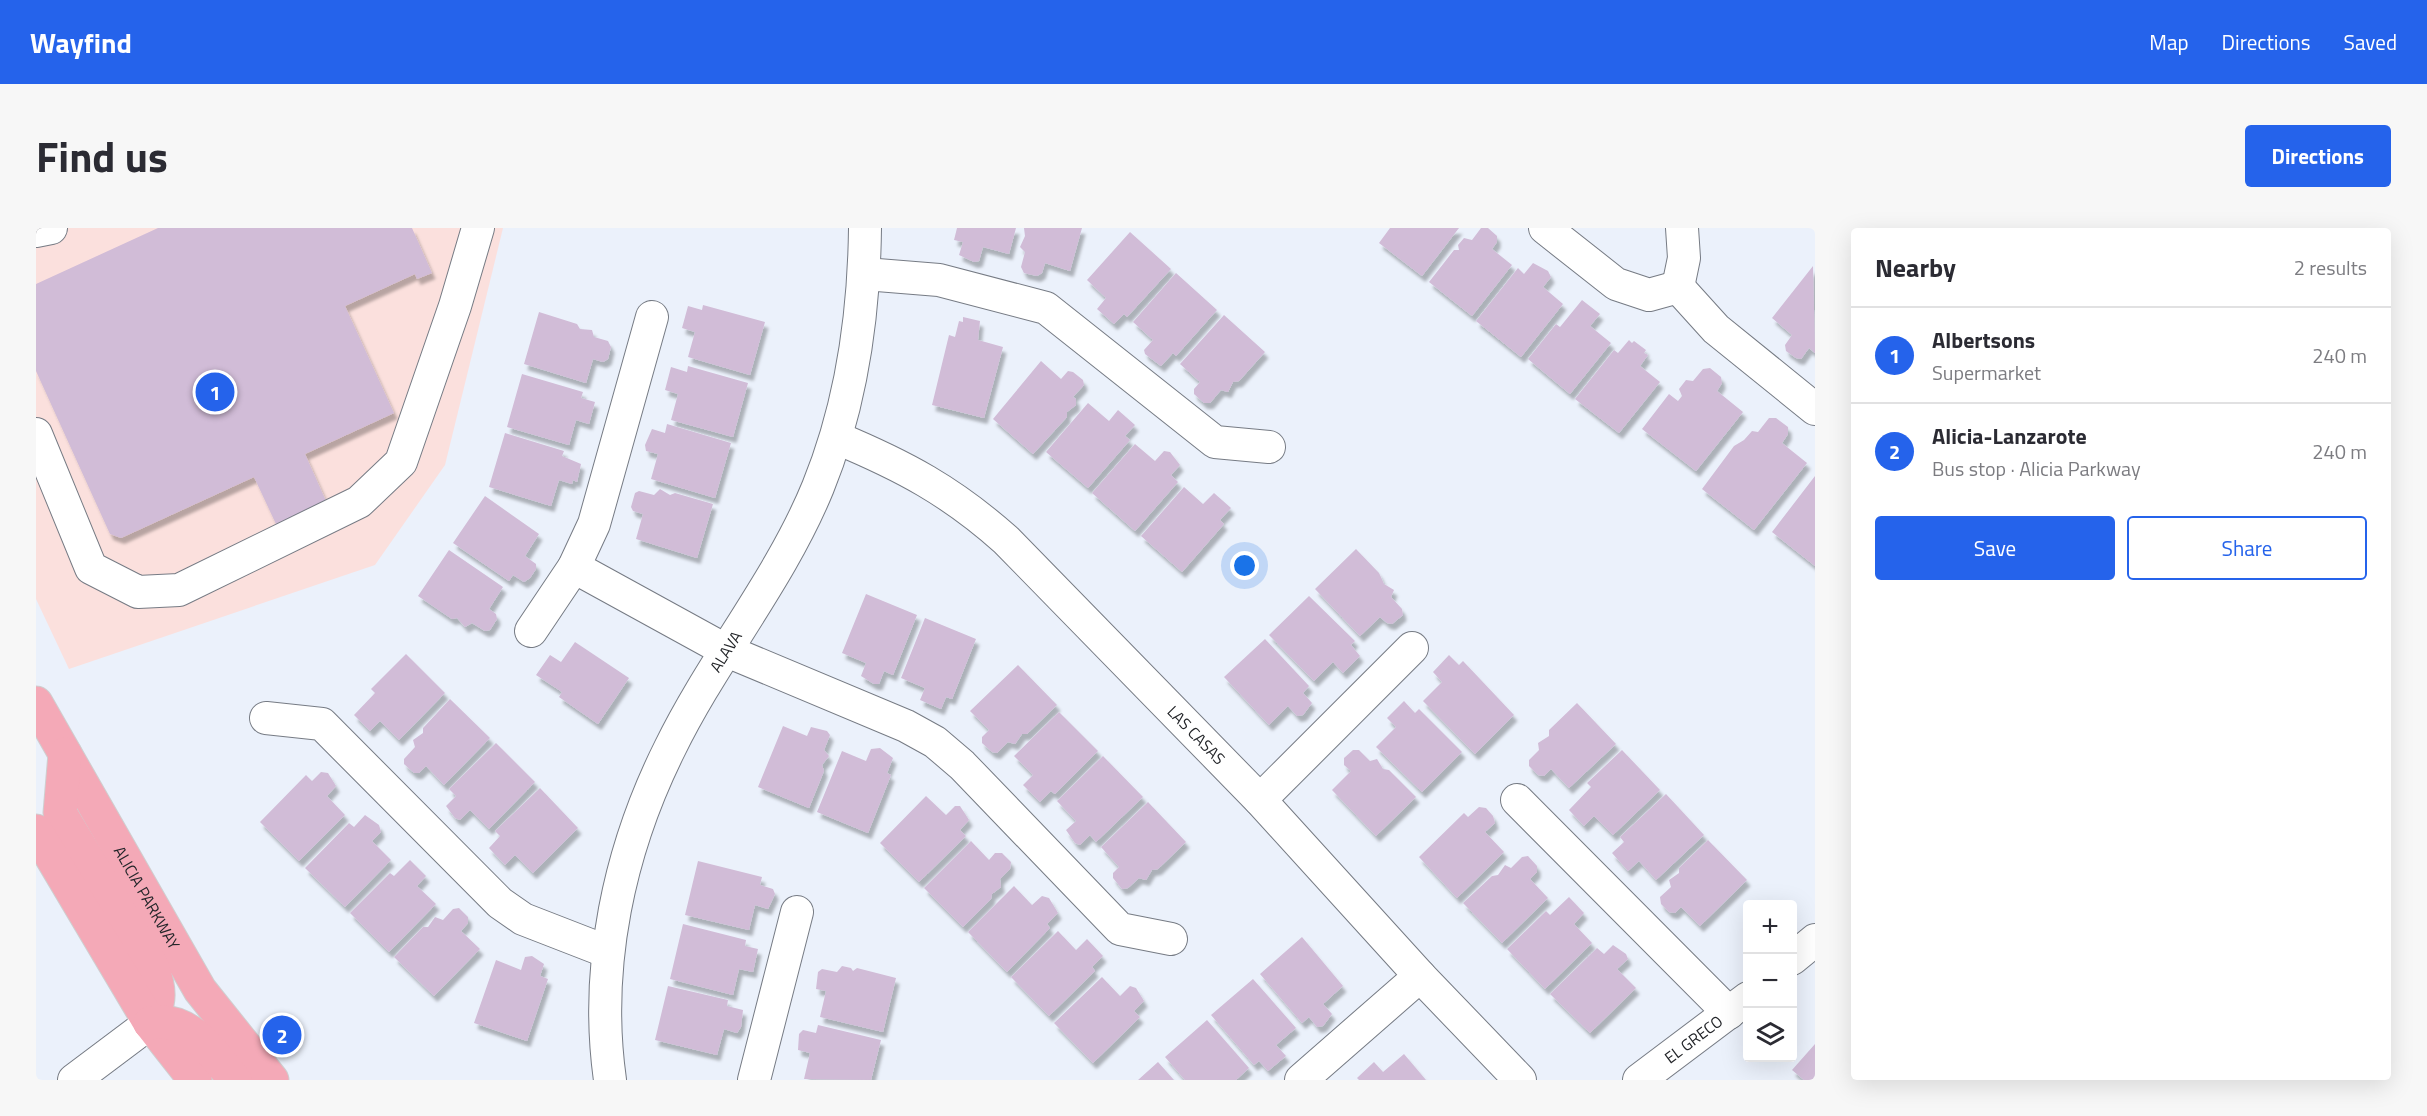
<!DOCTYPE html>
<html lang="en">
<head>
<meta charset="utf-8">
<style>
	body { margin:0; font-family:"Titillium Web",sans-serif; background:#f7f7f7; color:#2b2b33 }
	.controls { position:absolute; right:18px; bottom:18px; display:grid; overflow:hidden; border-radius:6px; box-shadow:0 6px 24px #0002 }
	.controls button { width:54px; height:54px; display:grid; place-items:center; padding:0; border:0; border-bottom:2px solid #e1e1e2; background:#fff; color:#2b2b33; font:30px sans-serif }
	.you { position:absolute; left:1209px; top:338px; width:21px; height:21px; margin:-15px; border:4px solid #fff; border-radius:50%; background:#1a73e8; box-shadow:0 0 0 9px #1a73e833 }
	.badge { display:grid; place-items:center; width:39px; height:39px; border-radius:50%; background:#2563eb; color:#fff; font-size:20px; font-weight:700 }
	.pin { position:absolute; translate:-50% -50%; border:3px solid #fff; box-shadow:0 2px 6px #0006 }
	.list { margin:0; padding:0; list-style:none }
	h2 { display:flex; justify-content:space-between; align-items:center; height:78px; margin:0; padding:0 24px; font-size:26px }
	h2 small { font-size:20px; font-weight:400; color:#7c7c81 }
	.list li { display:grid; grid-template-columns:39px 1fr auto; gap:18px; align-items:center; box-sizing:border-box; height:96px; padding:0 24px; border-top:2px solid #e1e1e2 }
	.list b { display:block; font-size:22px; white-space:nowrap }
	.list p { margin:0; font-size:20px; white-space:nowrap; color:#7c7c81 }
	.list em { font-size:20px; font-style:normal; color:#7c7c81 }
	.actions { display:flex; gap:12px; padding:18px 24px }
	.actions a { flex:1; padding:14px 0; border:2px solid #2563eb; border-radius:6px; text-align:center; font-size:21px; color:#2563eb }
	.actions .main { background:#2563eb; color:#fff }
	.icon { flex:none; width:33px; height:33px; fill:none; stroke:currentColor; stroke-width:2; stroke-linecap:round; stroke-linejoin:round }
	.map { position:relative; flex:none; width:1779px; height:852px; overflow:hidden; border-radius:6px }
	header { display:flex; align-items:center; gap:36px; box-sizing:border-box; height:84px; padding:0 30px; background:#2563eb; color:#fff }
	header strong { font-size:28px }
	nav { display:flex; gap:33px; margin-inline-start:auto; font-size:21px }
	.intro { display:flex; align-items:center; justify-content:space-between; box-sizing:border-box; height:144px; padding:0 36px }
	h1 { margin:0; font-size:42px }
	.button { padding:15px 27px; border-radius:6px; background:#2563eb; color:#fff; font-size:21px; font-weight:700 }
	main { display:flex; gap:36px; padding:0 36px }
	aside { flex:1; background:#fff; border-radius:6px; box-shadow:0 6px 24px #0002 }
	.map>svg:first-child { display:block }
	.commercial { fill:#fbe0dd }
	.building { fill:#d1bcd7; filter:url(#shadow) }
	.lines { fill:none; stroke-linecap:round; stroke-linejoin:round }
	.minor-casing { stroke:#767b84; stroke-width:34 }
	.major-casing { stroke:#cfcfd0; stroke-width:35 }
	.minor { stroke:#fff; stroke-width:32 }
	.major { stroke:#f4a9b7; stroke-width:33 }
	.labels { text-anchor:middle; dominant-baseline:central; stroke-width:4.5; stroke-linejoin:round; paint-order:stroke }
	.street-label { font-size:16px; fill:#232529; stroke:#ebf1fb }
</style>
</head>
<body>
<header>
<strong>Wayfind</strong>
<nav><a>Map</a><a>Directions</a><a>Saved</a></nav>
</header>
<div class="intro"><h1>Find us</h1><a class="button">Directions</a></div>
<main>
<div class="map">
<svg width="1779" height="852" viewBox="0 0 1779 852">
	<defs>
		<filter id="shadow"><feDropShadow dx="3.5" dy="6" stdDeviation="1.5" flood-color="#0004"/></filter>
	</defs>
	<rect width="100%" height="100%" fill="#ebf1fb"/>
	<!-- commercial -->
	<path class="commercial" d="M0,0H467L409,237L339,337L33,441L0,371Z"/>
	<!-- building -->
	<path class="building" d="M122,0H376L396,45L381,51L379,46L309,78L358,185L269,226L290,273L240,296L218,249L85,310L74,306L0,143V56Z
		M921,0H980L973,26L947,19L943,33L938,34L923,27L927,14L918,12Z
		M988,0H1046L1034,43L1009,35L1006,45L1001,48L988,45L985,39L989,24L984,19L989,8Z
		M1354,0H1423L1386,48L1343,15Z
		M1445,0H1452L1461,8V14L1456,21L1476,37L1436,88L1393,54L1418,22H1423L1422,17L1428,10L1436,12Z
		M1094,4L1135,41L1091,89L1088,86L1078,96L1061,81L1070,70L1051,52Z
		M1497,35L1512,43L1515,49L1507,59L1527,76L1485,129L1440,93L1482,40L1488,46Z
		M1777,38L1779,125L1773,120L1765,131L1760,130L1750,123L1749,117L1756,107L1736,90Z
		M1140,45L1181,82L1140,128L1137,125L1125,138L1109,126L1108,122L1117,112L1097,94Z
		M1546,72L1564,86L1554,98L1575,115L1534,166L1492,131L1520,96L1524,99Z
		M667,77L729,94L714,147L652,129L659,104L646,100L652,78L666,82Z
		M503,84L541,96L544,101L556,102L558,109L572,113L575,119L572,131L567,134L557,131L550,155L488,136Z
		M1188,87L1229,124L1203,153L1197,154L1192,164L1185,162L1174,175H1168L1158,166V161L1164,154L1144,136Z
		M927,89L944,93L942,112L967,119L948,190L896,177L913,107L919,109L923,93L927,94Z
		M1593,112L1596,115L1598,113L1610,122L1608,125L1612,127L1604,138L1624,154L1583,205L1539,171L1578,122L1582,125Z
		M1005,133L1025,151L1032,143L1037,144L1047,152L1048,157L1037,169L1040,171V177L1031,184V189L997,226L957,191Z
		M652,138L712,155L697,209L635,192L642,166L629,162L635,139L651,144Z
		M1674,140L1685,149L1686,155L1681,163L1707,184L1660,243L1606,201L1633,166L1642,173L1646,168L1643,161L1650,152L1657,153L1667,141Z
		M486,146L547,164L545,170L559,174L553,196L540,192L533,217L471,199Z
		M1052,175L1073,193L1082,182L1099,197L1089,208L1094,212L1052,260L1010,224Z
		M1733,190H1740L1752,199V206L1746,215L1771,235L1718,302L1666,261L1698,218L1708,212L1716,203L1722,204Z
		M631,196L695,215L679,270L615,251L622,226L610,223L609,217L616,201L629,205Z
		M469,205L528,223L526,228L545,236L541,254L537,252L536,256L523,252L515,278L453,259Z
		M1099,216L1119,233L1128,223L1134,224L1144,237L1135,247L1142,254L1099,303L1056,265Z
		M1779,248V338L1736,304Z
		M1148,259L1167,276L1178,265L1195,280L1184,292L1188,296L1146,344L1105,308Z
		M624,261L634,267L639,265L677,276L661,330L600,311L607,286L597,283L595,279L599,265L603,263L618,267Z
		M449,268L503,306L489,328L500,336V341L494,350L488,354L477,347L473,353L417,315Z
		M1320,321L1343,345L1348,356L1358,362L1355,369L1366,381L1367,387L1356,396L1351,395L1344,389L1324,408L1279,361Z
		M413,322L467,359L453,381L460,386L461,391L454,402L449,403L436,395L429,399L421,390L416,391L382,368Z
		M830,366L881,387L857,447L848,443L843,456H838L825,448L830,435L806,425Z
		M1273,368L1319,413L1315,417L1324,428L1307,445L1297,434L1278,453L1233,407Z
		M889,390L940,411L916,471L910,469L905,481L884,472L889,460L865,450Z
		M1229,411L1273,458L1267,465L1276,475L1267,487L1261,488L1252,478L1233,497L1188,449Z
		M539,414L593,450L562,496L523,469L526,464L500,447L514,427L525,434Z
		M370,426L409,465L363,512L344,493L334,503L318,487L339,465L335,461Z
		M1413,427L1423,437L1427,433L1478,487L1439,526L1387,473L1406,454L1397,444Z
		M982,437L1021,477L991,506H986L979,516L972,514L961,525L956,524L946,515V509L953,502L934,483Z
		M414,471L454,510L408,557L390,538L383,545H378L368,536V531L379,519L377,512L387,505V500Z
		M1368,473L1379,485L1383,481L1426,524L1386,564L1340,519L1360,499L1351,490Z
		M1541,475L1580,516L1533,560L1515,541L1508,548L1502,547L1493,538V532L1503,522L1502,515L1513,508V502Z
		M1023,484L1062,523L1019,566L1015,563L1004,574L987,557L997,547L978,528Z
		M747,498L771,508L775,499L791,503L794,507L788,522L793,528L786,537L788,543L773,580L722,559Z
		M460,515L499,554L453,601L434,582L424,592L419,590L410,578L420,568L413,561Z
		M844,520L857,530L851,545L855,547L832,605L781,584L806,523L830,533L835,521Z
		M1317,522H1323L1334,533L1341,531L1347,541L1353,542L1380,569L1340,608L1296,562L1315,543L1308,537V530Z
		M1586,522L1624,562L1577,607L1558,588L1548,598L1533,582L1555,559L1551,555Z
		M1067,528L1107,569L1060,614L1054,607L1044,617L1039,615L1030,602L1040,593L1021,573Z
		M285,544L292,545L300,558L291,568L309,587L263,633L224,594L270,547L276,553Z
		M504,560L542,600L497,645L479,627L469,637L453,620L464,608L459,603Z
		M1630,566L1668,607L1620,652L1603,633L1592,643L1576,625L1588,614L1584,609Z
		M890,568L910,587L919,578H924L933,592L924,602L930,608L883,654L844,615Z
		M1112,574L1150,614L1122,641L1116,642L1110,652L1103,650L1092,660L1086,661L1077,650V645L1083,639L1065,619Z
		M1443,579L1450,580L1457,588L1459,595L1449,604L1468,624L1421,670L1383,629L1428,585L1432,589Z
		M329,587L343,597L345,604L336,613L355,632L309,679L269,640L313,595L318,599Z
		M1672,612L1711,652L1664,698L1645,679L1639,685L1633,684L1625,676L1624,669L1635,659L1633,652L1643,645V640Z
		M935,613L953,632L959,625H966L975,634L974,641L964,651L965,659L956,666L955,671L927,699L888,660Z
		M1492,628L1501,638V644L1494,651L1512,670L1466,715L1427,675L1456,648L1462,647L1469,637L1475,640L1486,629Z
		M374,632L390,648L381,658L400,676L353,724L314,685L354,645L358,648Z
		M662,633L726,649L724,657L737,661L739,666L732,681L719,677L713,702L649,687Z
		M978,658L996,677L1006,668L1013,670L1022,685L1011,696L1014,700L971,744L932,704Z
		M1533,669L1548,685L1538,696L1556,715L1509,761L1471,721L1510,683L1514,687Z
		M423,680L432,689V695L425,703L444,721L398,768L358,729L387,699H392L399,689L407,692L417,681Z
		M647,696L710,712L709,718L722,721L717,744L703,741L697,767L634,751Z
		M1022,703L1040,722L1051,711L1067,728L1056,739L1059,743L1013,788L975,749Z
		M1266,709L1307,758L1287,776L1296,786L1287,798L1281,799L1273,789L1266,795L1224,746Z
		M1577,717L1590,726L1592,731L1581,741L1600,760L1554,805L1514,766L1561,720L1568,726Z
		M496,728L508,736L504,748L512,751L491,813L438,795L460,732L485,742L489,729Z
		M806,738L815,740L817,743L821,740L860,750L847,804L784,789L790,763L780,761L782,744L786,741L801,744Z
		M1066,749L1084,768L1094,758L1100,760L1108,773L1098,783L1104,789L1057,835L1018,795Z
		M1217,751L1260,800L1240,817L1250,828L1232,843L1223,833L1218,837L1175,787Z
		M632,758L692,772L691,778L707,782L705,799L701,805L688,801L681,827L619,812Z
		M1171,792L1213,840L1200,852H1149L1129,829Z
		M782,797L845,812L835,852L768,851L774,825L762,822L763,806L767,802L780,805Z
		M1779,816V852H1768L1756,842Z
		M1368,826L1390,852H1323L1321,850L1338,834L1347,844Z
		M1122,834L1138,852H1102Z"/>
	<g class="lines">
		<defs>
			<g id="minor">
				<path d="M1509,0L1580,56L1613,67L1642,59"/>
				<path d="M0,3L15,0"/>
				<path d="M829,46L903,52L1010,80L1179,214L1233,219"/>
				<path d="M1642,59L1680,101L1779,181"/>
				<path d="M1642,59L1648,30L1646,0"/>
				<path d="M0,206L55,340L102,364L143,362L323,274L365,234L419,78L442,0"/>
				<path id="s1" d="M801,210C868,238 915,263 970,312L1224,572L1384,748L1484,852"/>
				<path d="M538,339L691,423L870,498L899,514L926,537L1084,701L1135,711"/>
				<path d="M495,403L538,339L558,296L616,89"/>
				<path d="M230,490L286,496L464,675L487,691L572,724"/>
				<path d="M1224,572L1376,420"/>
				<path d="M1481,572L1693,785"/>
				<path d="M1756,731L1779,712"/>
				<path d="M38,852L114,795"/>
				<path id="s2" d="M574,852C558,739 583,622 634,520C678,430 744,352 782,259C815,178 828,87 829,0"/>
				<path d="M718,852L761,684"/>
				<path d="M1265,852L1384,748"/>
				<path id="s3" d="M1603,852L1712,770"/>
			</g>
			<g id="major">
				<path id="s4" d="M0,475L164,762L236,852"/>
				<path d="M29,526L24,585L116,738C124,761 125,773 114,795"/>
				<path d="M0,603L114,795L159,852"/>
				<path d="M114,795C154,787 176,825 199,852"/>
			</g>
		</defs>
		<!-- minor casing -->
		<use href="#minor" class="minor-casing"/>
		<!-- major casing -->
		<use href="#major" class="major-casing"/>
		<!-- minor -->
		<use href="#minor" class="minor"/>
		<!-- major -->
		<use href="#major" class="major"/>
	</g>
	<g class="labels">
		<!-- street labels -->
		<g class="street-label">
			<text stroke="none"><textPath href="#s2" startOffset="454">ALAVA</textPath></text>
			<text stroke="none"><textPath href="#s1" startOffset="471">LAS CASAS</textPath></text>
			<text stroke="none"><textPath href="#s4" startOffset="224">ALICIA PARKWAY</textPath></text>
			<text stroke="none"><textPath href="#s3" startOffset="68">EL GRECO</textPath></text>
		</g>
	</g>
</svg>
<div class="controls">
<button>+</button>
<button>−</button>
<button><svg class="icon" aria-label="layers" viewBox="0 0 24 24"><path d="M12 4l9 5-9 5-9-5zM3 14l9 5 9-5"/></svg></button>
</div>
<div class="you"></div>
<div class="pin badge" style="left:179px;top:164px">1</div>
<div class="pin badge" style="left:246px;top:807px">2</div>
</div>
<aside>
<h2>Nearby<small>2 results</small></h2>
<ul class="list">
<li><span class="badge">1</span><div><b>Albertsons</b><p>Supermarket</p></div><em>240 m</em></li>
<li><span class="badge">2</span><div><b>Alicia-Lanzarote</b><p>Bus stop · Alicia Parkway</p></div><em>240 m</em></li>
</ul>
<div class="actions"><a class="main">Save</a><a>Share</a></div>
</aside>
</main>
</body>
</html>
